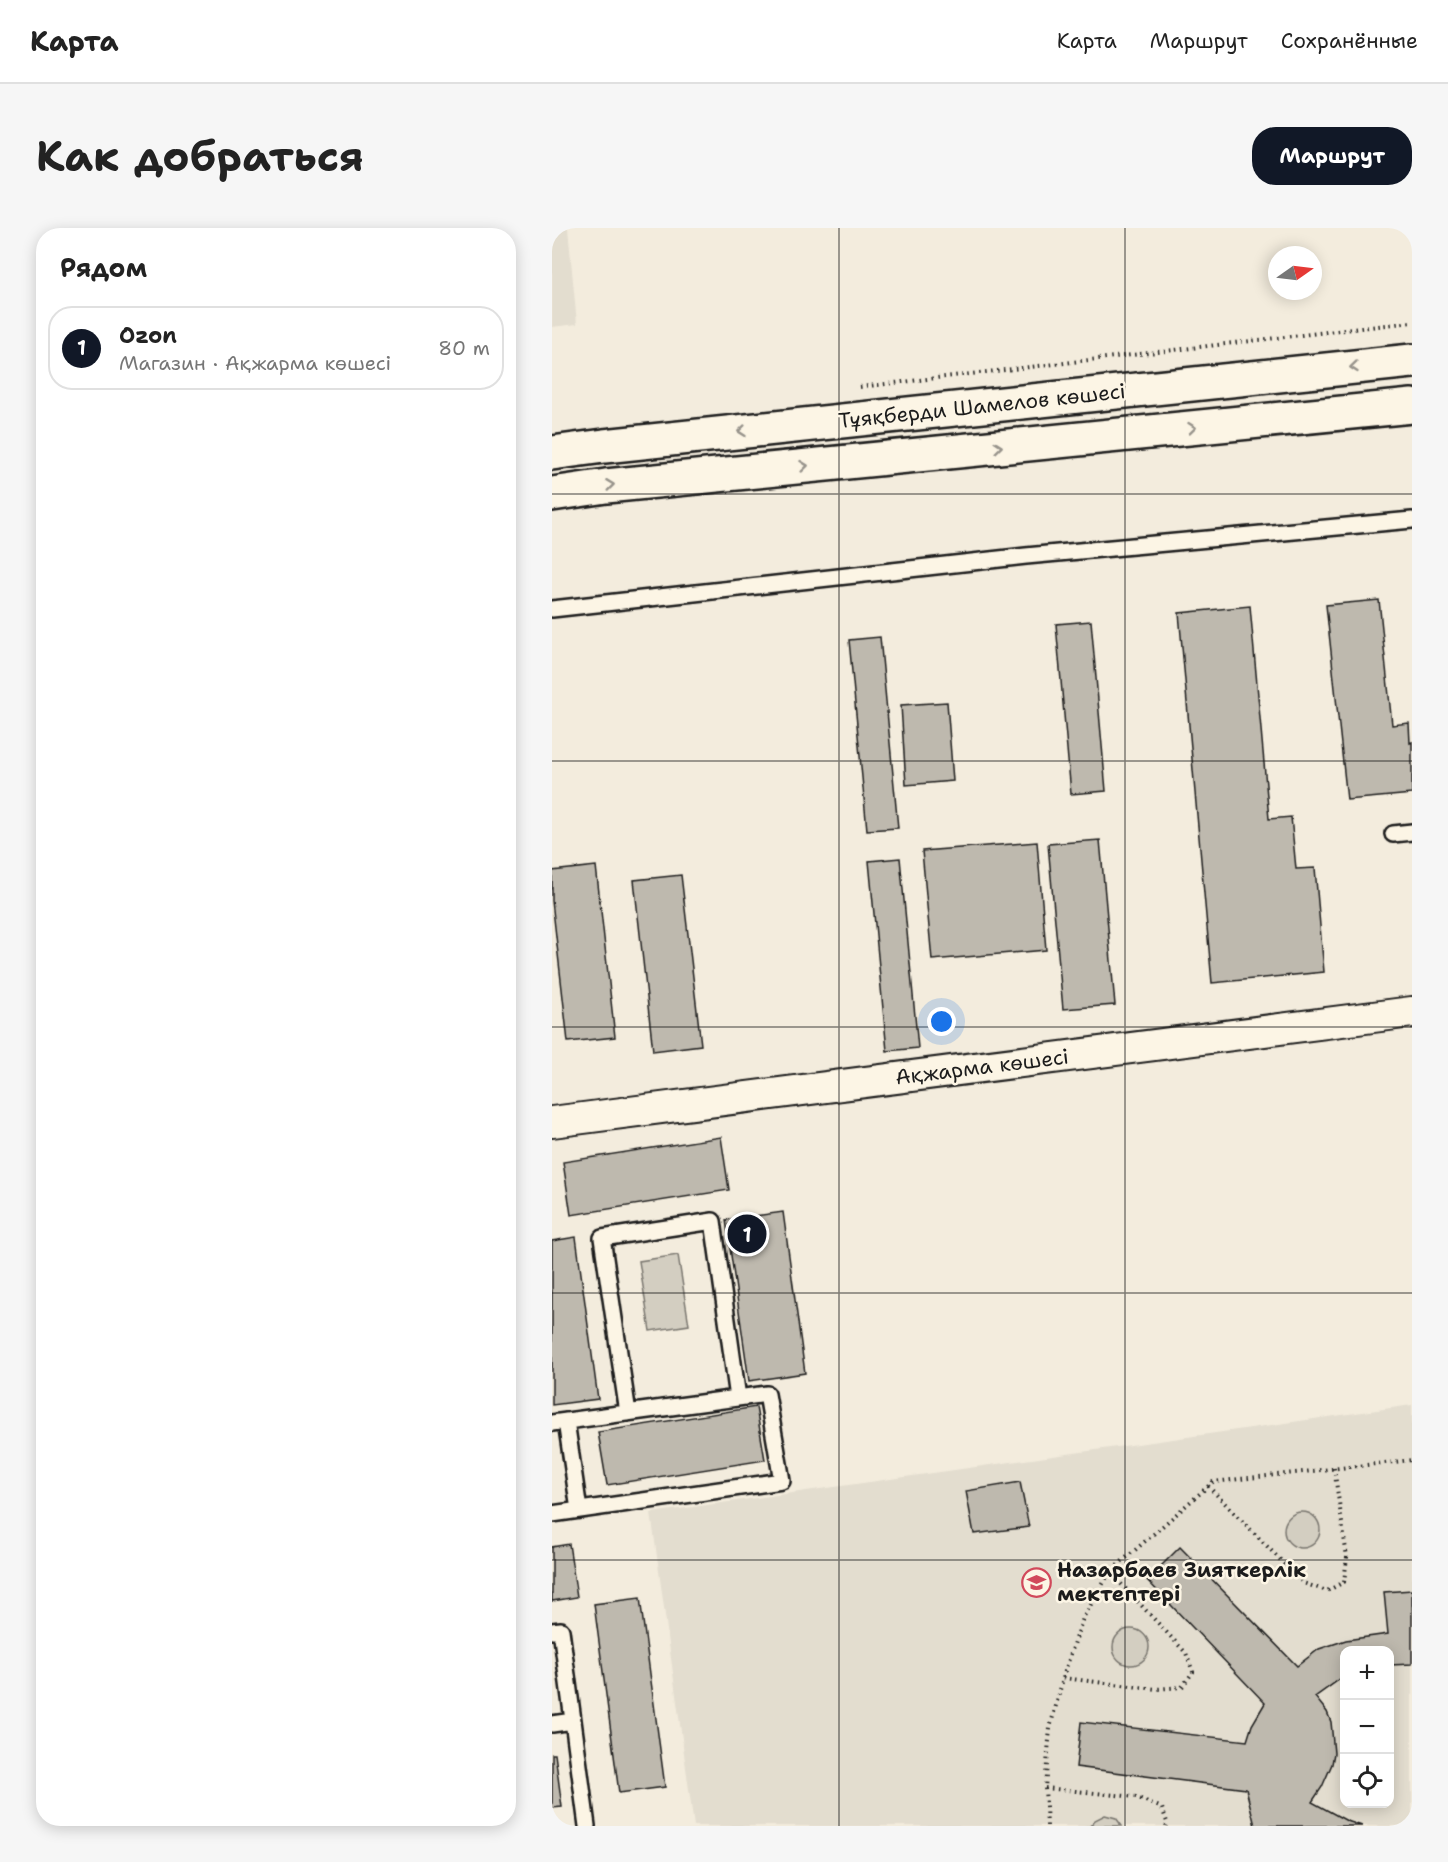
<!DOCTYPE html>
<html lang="ru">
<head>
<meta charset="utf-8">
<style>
	body { margin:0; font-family:"Shantell Sans",sans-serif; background:#f6f6f6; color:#222 }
	.controls { position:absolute; right:18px; bottom:18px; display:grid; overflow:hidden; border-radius:12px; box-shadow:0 3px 15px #0003 }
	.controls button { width:54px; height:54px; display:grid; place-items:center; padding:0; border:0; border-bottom:2px solid #e0e0e0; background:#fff; color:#222; font:30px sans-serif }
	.compass { position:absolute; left:716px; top:18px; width:54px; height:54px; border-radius:50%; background:#fff; box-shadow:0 3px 15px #0003; rotate:76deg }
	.you { position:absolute; left:390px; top:794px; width:21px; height:21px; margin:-15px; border:4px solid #fff; border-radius:50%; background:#1a73e8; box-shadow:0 0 0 9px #1a73e833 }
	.badge { display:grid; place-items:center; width:39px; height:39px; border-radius:50%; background:#111827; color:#fff; font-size:20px; font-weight:700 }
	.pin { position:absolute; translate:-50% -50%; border:3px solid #fff; box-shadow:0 2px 6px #0006 }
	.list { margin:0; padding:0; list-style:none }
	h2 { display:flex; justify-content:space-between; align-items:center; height:78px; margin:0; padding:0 24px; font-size:26px }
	h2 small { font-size:20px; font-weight:400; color:#767676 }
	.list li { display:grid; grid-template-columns:39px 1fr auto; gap:18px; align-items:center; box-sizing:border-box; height:84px; margin:0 12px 12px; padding:0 12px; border:2px solid #e0e0e0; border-radius:24px }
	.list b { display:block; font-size:22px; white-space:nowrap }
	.list p { margin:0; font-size:20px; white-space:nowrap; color:#767676 }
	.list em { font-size:20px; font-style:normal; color:#767676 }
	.icon { flex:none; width:33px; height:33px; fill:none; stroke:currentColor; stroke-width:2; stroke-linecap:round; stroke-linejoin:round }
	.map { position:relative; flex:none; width:860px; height:1598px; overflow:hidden; border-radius:24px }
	header { display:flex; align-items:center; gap:36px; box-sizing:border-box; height:84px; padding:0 30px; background:#fff; border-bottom:2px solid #e0e0e0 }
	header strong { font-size:28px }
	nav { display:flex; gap:33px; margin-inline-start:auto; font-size:21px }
	.intro { display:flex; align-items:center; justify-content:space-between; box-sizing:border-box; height:144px; padding:0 36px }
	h1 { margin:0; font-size:42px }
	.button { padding:15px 27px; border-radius:24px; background:#111827; color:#fff; font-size:21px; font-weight:700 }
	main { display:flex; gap:36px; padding:0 36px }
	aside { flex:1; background:#fff; border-radius:24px; box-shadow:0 3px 15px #0003 }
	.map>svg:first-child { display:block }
	.built { fill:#e3ddcf; fill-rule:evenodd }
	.green { fill:#d3cec1; stroke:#78756e; stroke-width:1.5 }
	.building { fill:#beb9ae; stroke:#1c1c1c; stroke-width:1.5 }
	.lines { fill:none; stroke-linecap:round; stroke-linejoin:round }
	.lane-casing { stroke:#1c1c1c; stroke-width:20 }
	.street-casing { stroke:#1c1c1c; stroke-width:34 }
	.secondary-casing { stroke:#1c1c1c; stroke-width:38 }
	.path { stroke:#1c1c1c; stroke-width:4; stroke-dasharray:1.5 4.5; stroke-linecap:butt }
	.lane { stroke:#fcf5e5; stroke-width:15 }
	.street { stroke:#fcf5e5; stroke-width:30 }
	.secondary { stroke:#fcf5e5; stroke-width:33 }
	.oneway { stroke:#97938b }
	.grid { fill:none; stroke:#1c1c1c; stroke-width:1.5; stroke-opacity:0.55 }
	.labels { text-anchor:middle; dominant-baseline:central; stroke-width:5; stroke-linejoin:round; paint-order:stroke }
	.street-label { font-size:21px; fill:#1c1c1c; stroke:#fcf5e5 }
	.poi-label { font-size:21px; font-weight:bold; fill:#1c1c1c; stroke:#fcf5e5; text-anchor:start }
</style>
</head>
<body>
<header>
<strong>Карта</strong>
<nav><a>Карта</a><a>Маршрут</a><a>Сохранённые</a></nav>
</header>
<div class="intro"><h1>Как добраться</h1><a class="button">Маршрут</a></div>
<main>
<aside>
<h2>Рядом<small></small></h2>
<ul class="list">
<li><span class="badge">1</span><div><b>Ozon</b><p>Магазин · Ақжарма көшесі</p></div><em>80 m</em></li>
</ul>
</aside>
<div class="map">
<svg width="860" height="1598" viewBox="0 0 860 1598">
	<rect width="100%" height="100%" fill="#f3ecdd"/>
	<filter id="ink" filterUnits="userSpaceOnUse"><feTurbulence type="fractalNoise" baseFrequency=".0167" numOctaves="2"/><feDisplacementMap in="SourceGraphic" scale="12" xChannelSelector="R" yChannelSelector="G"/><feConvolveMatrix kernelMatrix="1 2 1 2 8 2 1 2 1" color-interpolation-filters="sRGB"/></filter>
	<g filter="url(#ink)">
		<!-- built -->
		<path class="built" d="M0,0H16L25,96L0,99Z
			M860,1177V1598H142L99,1285ZM792,1422H838V1576H792Z"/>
		<!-- green -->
		<path class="green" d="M126,1027L137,1097L98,1103L87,1033Z
			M732 1302a18 18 0 1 1 36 0a18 18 0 1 1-36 0Z
			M561 1419a18 18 0 1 1 36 0a18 18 0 1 1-36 0Z
			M553,1587L564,1590L570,1598H538L543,1592Z"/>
		<!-- building -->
		<path class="building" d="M827,372L840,497L857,495L858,515L860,514V566L795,572L774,377Z
			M698,378L717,591L739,589L744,641L763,640L772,744L660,755L627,385Z
			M539,393L554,563L519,566L504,396Z
			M328,409L346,600L315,602L297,412Z
			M395,474L401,553L354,557L349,477Z
			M548,612L563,777L511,781L496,616Z
			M485,614L494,722L380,732L370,623Z
			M348,630L366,820L335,823L317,633Z
			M44,638L63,809L16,814L0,673V643Z
			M129,647L149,817L101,823L82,652Z
			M169,909L177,962L19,987L11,934Z
			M231,984L253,1145L197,1153L174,992Z
			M24,1009L46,1171L0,1177V1013Z
			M204,1179L213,1232L55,1257L46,1204Z
			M468,1254L477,1299L422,1306L414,1263Z
			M17,1316L25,1369L0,1373V1319Z
			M628,1319L745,1438L767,1421L794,1412L836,1406L832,1364L860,1362V1436L838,1437V1422H792V1448L763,1469L775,1484L779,1494L782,1525L780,1536L770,1559L760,1574L795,1593L810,1598H703L694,1561L524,1539L529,1494L695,1513L700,1497L713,1475L595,1352Z
			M88,1370L113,1559L67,1565L42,1376Z
			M0,1526H3L10,1579L0,1580Z"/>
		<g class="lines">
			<defs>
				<path id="lane" d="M0,381L474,328L860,292
					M841,606L860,604
					M76,1185L50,1010L161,993L186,1170
					M14,1193L27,1282
					M0,1195L215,1166L230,1253L0,1286
					M0,1403L9,1402L35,1598
					M0,1496L21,1493"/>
				<path id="street" d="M0,894L860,784"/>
				<path id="secondary" d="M0,225L52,218L860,133
					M0,266L54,258L860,178"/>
			</defs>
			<!-- lane casing -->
			<use href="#lane" class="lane-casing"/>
			<!-- street casing -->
			<use href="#street" class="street-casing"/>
			<!-- secondary casing -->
			<use href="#secondary" class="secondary-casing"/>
			<!-- path -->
			<path class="path" d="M308,159L860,94
				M656,1258L751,1355L775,1363L792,1354L795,1329L782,1240
				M511,1450L604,1461L630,1459L641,1444L634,1425L558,1344
				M493,1560L584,1569L610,1580L615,1594L614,1598
				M495,1598L493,1560L498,1500L513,1443L531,1390L558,1344L661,1254L860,1232"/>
			<!-- lane -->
			<use href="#lane" class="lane"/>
			<!-- street -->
			<use href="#street" class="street"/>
			<!-- secondary -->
			<use href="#secondary" class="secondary"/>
		</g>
		<!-- one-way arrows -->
		<defs><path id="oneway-chevron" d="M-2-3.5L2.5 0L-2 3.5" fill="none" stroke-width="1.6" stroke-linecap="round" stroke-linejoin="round" transform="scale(1.5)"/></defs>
		<g class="oneway">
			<use href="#oneway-chevron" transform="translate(802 139) rotate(174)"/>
			<use href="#oneway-chevron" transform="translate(640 200) rotate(-6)"/>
			<use href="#oneway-chevron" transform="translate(190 203) rotate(174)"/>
			<use href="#oneway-chevron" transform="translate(446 219) rotate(-6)"/>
			<use href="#oneway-chevron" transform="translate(252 238) rotate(-6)"/>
			<use href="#oneway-chevron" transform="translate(58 257) rotate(-7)"/>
		</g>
	</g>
	<!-- grid -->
	<path class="grid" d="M287,0V1598M573,0V1598M0,266H860M0,533H860M0,799H860M0,1065H860M0,1332H860"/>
	<!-- icons -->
	<defs>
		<symbol id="school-ring" viewBox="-11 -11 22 22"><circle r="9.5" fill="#fcf5e5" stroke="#d1495b" stroke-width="1.5"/><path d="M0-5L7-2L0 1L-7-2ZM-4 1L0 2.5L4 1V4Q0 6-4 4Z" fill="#d1495b"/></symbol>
	</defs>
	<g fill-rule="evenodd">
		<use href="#school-ring" x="468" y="1338" width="33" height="33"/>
	</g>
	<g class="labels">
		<!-- street labels -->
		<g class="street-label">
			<text transform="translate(430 178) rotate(-6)">Тұяқберди Шамелов көшесі</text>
			<text transform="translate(430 839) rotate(-7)">Ақжарма көшесі</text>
		</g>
		<!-- poi labels -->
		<g class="poi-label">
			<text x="505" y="1342">Назарбаев Зияткерлік<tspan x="505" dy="24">мектептері</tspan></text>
		</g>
	</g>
</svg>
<div class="controls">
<button>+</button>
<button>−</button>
<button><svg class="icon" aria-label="locate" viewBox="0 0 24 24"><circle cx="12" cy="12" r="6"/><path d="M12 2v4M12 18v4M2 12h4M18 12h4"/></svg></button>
</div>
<svg class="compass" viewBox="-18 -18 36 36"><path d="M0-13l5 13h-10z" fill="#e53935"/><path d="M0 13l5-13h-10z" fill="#767676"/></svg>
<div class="you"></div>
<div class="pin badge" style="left:195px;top:1006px">1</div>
</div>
</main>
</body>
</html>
